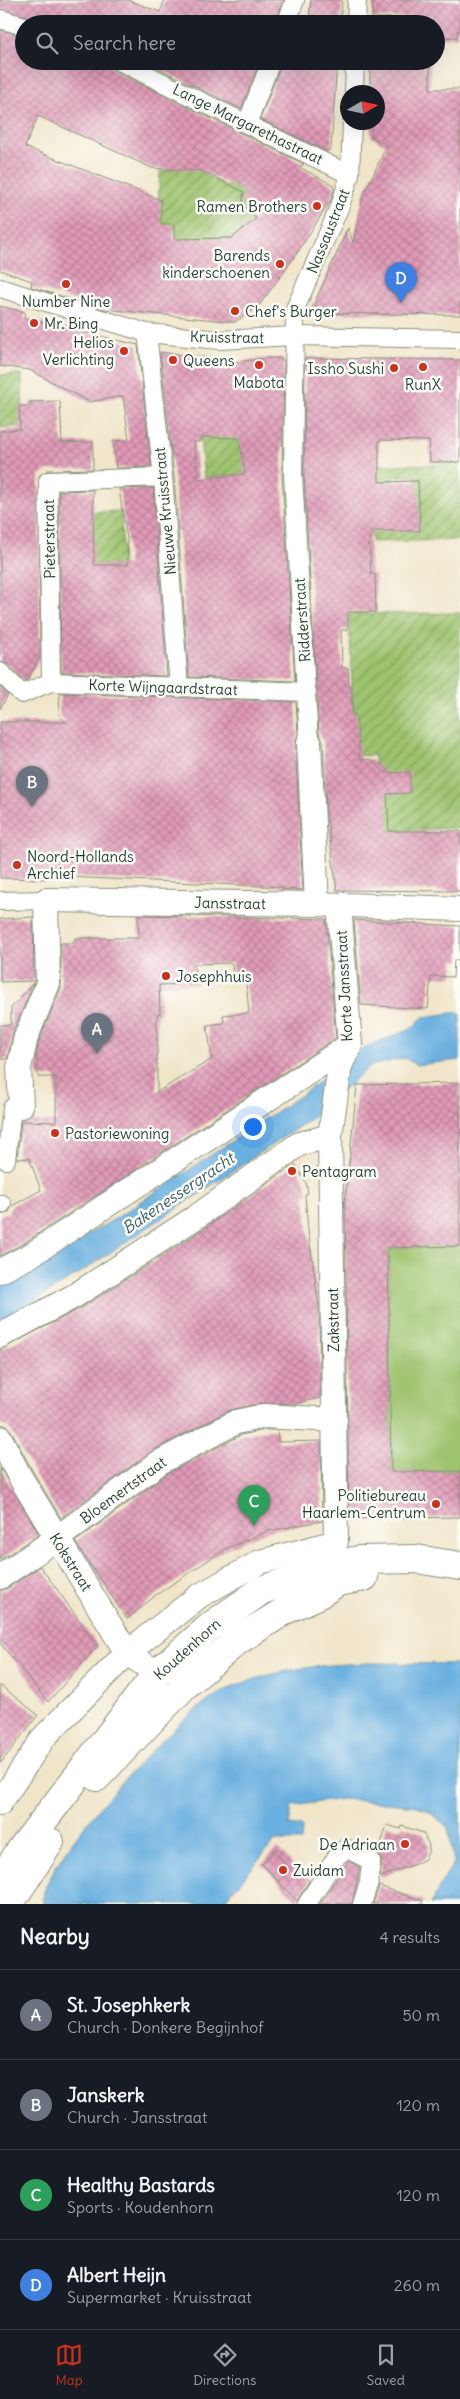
<!DOCTYPE html>
<html lang="en">
<head>
<meta charset="utf-8">
<style>
	body { margin:0; font-family:Delius,sans-serif; background:#20242c; color:#f1f3f6 }
	.compass { position:absolute; left:340px; top:85px; width:45px; height:45px; border-radius:50%; background:#171b24; box-shadow:0 5px 20px #0002; rotate:81deg }
	.you { position:absolute; left:252px; top:1126px; width:18px; height:18px; margin:-12px; border:4px solid #fff; border-radius:50%; background:#1a73e8; box-shadow:0 0 0 8px #1a73e833 }
	.badge { display:grid; place-items:center; width:32px; height:32px; border-radius:50%; background:#c8321e; color:#fff; font-size:16px; font-weight:700 }
	.pin { position:absolute; translate:-50% -41px; filter:drop-shadow(0 1px 2px #0008) }
	.pin::after { content:''; position:absolute; top:26px; width:18px; height:15px; background:inherit; clip-path:polygon(0 0,100% 0,50% 100%) }
	.list { margin:0; padding:0; list-style:none }
	h2 { display:flex; justify-content:space-between; align-items:center; height:65px; margin:0; padding:0 20px; font-size:21px }
	h2 small { font-size:16px; font-weight:400; color:#9ea1a6 }
	.list li { display:grid; grid-template-columns:32px 1fr auto; gap:15px; align-items:center; box-sizing:border-box; height:90px; padding:0 20px; border-top:1px solid #363941 }
	.list b { display:block; font-size:19px; white-space:nowrap }
	.list p { margin:0; font-size:16px; white-space:nowrap; color:#9ea1a6 }
	.list em { font-size:16px; font-style:normal; color:#9ea1a6 }
	.icon { flex:none; width:28px; height:28px; fill:none; stroke:currentColor; stroke-width:2; stroke-linecap:round; stroke-linejoin:round }
	.map { position:relative; flex:none; width:460px; height:1904px; overflow:hidden }
	.search { position:absolute; background:#171b24; box-shadow:0 5px 20px #0002; left:15px; right:15px; top:15px; height:55px; display:flex; align-items:center; gap:12px; box-sizing:border-box; padding:0 18px; border-radius:28px; color:#9ea1a6; font-size:19px }
	.sheet { height:425px; background:#171b24 }
	nav { display:flex; justify-content:space-around; align-items:center; box-sizing:border-box; height:70px; border-top:1px solid #363941; background:#171b24; font-size:14px; color:#9ea1a6 }
	nav a { display:grid; justify-items:center; gap:2px }
	nav .on { color:#c8321e }
	.map>svg:first-child { display:block }
	.grass { fill:#9ec36e; stroke:#5e8051 }
	.garden { fill:url(#garden-furrows); stroke:#5e8051 }
	.water { fill:#69afdf; stroke:#44768a }
	.building { fill:url(#building-cross-hatch); fill-rule:evenodd }
	.lines { fill:none; stroke-linecap:round; stroke-linejoin:round }
	.pedestrian-casing { stroke:#88917e; stroke-width:20 }
	.minor-casing { stroke:#88917e; stroke-width:26 }
	.tertiary-casing { stroke:#88917e; stroke-width:30 }
	.pedestrian { stroke:#fff; stroke-width:18 }
	.minor { stroke:#fff; stroke-width:24 }
	.tertiary { stroke:#fff; stroke-width:28 }
	.poi-dot { fill:#c8321e; stroke:#fdfcf7; stroke-width:2 }
	.labels { text-anchor:middle; dominant-baseline:central; stroke-width:5; stroke-linejoin:round; paint-order:stroke }
	.street-label { font-size:15px; fill:#1f3d34; stroke:#fdfcf7 }
	.poi-label { font-size:15px; fill:#1f3d34; stroke:#fdfcf7; text-anchor:start }
	.water-label { font-size:16px; font-style:italic; fill:#355f67; stroke:#fdfcf7 }
</style>
</head>
<body>
<div class="map">
<svg width="460" height="1904" viewBox="0 0 460 1904">
	<defs>
		<pattern id="garden-furrows" width="10" height="10" patternUnits="userSpaceOnUse" patternTransform="scale(1.25)"><rect width="10" height="10" fill="#9ec36e"/><path d="M-1 1l2-2M0 10L10 0M9 11l2-2" fill="none" stroke="#80a05b"/></pattern>
		<pattern id="building-cross-hatch" width="8" height="8" patternUnits="userSpaceOnUse" patternTransform="scale(1.25)"><rect width="8" height="8" fill="#e19ab7"/><path d="M0 0l8 8M0 8l8-8" fill="none" stroke="#b67f96"/></pattern>
	</defs>
	<rect width="100%" height="100%" fill="#fdfcf7"/>
	<filter id="ink" filterUnits="userSpaceOnUse"><feTurbulence type="fractalNoise" baseFrequency=".02" numOctaves="2"/><feDisplacementMap in="SourceGraphic" scale="10" xChannelSelector="R" yChannelSelector="G"/><feConvolveMatrix kernelMatrix="1 2 1 2 8 2 1 2 1" color-interpolation-filters="sRGB"/></filter>
	<filter id="wash" filterUnits="userSpaceOnUse"><feTurbulence type="fractalNoise" baseFrequency=".0096" numOctaves="4" result="noise"/><feDisplacementMap in="SourceGraphic" scale="20" xChannelSelector="R" yChannelSelector="G"/><feGaussianBlur stdDeviation="1.12" result="paint"/><feColorMatrix in="noise" values="0 0 0 0 0 0 0 0 0 0 0 0 0 0 0 0 0 1.4 0 .05"/><feComposite in="paint" operator="in"/></filter>
	<g filter="url(#wash)">
		<rect width="100%" height="100%" fill="#f0e5c9"/>
		<!-- grass -->
		<path class="grass" d="M460,1246V1471L391,1472L388,1248Z"/>
		<!-- garden -->
		<path class="garden" d="M194,168L228,187L236,171L261,187L244,208L258,226L253,234L177,248L176,229L139,227L158,204L160,171Z
			M22,374L23,426L0,428V375Z
			M199,427L245,433L249,473L204,478Z
			M460,464V540L372,542V528L418,527L416,476L392,477V482L370,483L367,465Z
			M121,511L123,572L98,646L90,512Z
			M460,613V828L380,831L374,755L355,756L349,614Z"/>
		<!-- water -->
		<path class="water" d="M460,1012V1060L416,1065L405,1058L370,1066L315,1116L86,1269L0,1322V1285L118,1217L301,1095L367,1046L411,1029L423,1017Z
			M373,1663L460,1664V1904H430L454,1862L448,1827L427,1810L417,1806L342,1799L292,1806L289,1825L302,1827L301,1841H275L227,1897L224,1904H43C35,1866 171,1725 205,1703C215,1696 227,1689 238,1685C282,1668 327,1664 373,1663Z"/>
		<g id="blocks">
			<!-- building -->
			<path class="building" d="M0,0H128L160,12L165,0H284L274,24H34L27,16L0,9Z
				M311,0H342L340,24H320L309,20Z
				M373,0H460V31H457V37L436,38V24H414V17L372,18Z
				M0,30L24,36V61H108L114,71L304,164L299,167L333,185L334,189L331,200L293,259L258,307L235,322L104,309L31,287L32,281L0,270ZM38,116L152,168L202,171L244,192L242,203L256,219L232,238L174,239V224H161V200L25,147Z
				M144,61H260L241,109Z
				M287,61H337L331,149L326,151L260,119L281,65L285,66Z
				M370,61H430V89H460V315L310,313L348,228L353,243L363,196L387,145L371,137V122H378V92H370Z
				M0,306L25,312L24,318L138,345L151,467L116,468L113,441L129,440L123,396L89,402L30,370L0,366Z
				M160,352L218,359L214,365L267,358H280L284,361L282,476L295,681L189,677L174,476ZM200,437L239,438L245,474L198,479L194,442H200Z
				M305,358L460,360V462H430L429,441L379,440V482L418,481L420,531H372V537L369,538L371,574H375L376,612H348V630H341L342,668H348L349,686L351,685L353,715L356,714L360,760L370,759L386,773L410,772V793L387,794L389,831H460V891L337,890L326,810L323,741L319,733L304,475Z
				M60,401L62,443L93,442V469L48,470L39,476L40,657L27,680L24,681L8,664L0,662V431L20,429L19,406H30V402Z
				M153,488L167,676L61,672L59,491L93,490L94,565H128L127,539L119,489Z
				M0,687L8,695L0,709Z
				M60,693L296,702L298,734L295,743L303,890L282,889L283,887L45,876L46,879L0,878V722H66L59,716Z
				M138,915L326,919L336,1038L24,1243L0,1256V1215L8,1213L12,1206L41,1190L29,1158L17,1159L21,1121L56,1122V1077H38L37,1059H35L39,1041L61,988V943H74L75,938H139ZM232,963L233,982L246,981L249,1013L223,1015L224,1023L207,1025L212,1059L157,1092V1014H160L159,985L196,984L194,964Z
				M33,917L34,981L0,982V919Z
				M354,920L460,926V961L454,960L453,977L431,976L428,1009L361,1005Z
				M34,982L13,1032L7,1059H0V1025H11V1008Z
				M460,1083V1246L388,1248L391,1472L460,1471V1517L349,1519L345,1203L357,1085Z
				M295,1164L306,1183L308,1193L305,1195L308,1230L319,1306L320,1398L295,1404L261,1403L230,1410L152,1451L61,1518L32,1470L12,1432L7,1426L0,1424V1350L83,1307L204,1229Z
				M265,1430H277L278,1442L321,1441L322,1521L268,1531L225,1549L156,1595L127,1619L75,1542L167,1474L241,1435Z
				M0,1468L39,1534L0,1560Z
				M40,1566L98,1646L48,1702L0,1643V1591L8,1588Z
				M0,1685L38,1715L0,1764Z
				M387,1825L401,1829L402,1826L423,1833L429,1845L428,1853L425,1859L418,1863L380,1877L382,1861L378,1853Z
				M277,1848L309,1881L297,1901L262,1864Z
				M348,1861L360,1867L352,1904H320Z
				M379,1886L423,1901L422,1904H373Z"/>
		</g>
	</g>
	<g filter="url(#ink)">
		<use href="#blocks" fill-opacity="0" stroke="#88917e" stroke-width="1"/>
		<g class="lines">
			<defs>
				<path id="pedestrian" d="M0,19L24,26
					M286,24L295,0
					M356,24L357,0
					M119,61L350,175
					M354,92L355,61
					M247,124L271,61
					M0,288L147,333L220,340L294,336L460,339
					M147,333L163,477L179,688
					M0,672L22,694L51,682L307,692
					M51,682L48,481L163,477
					M309,742L293,475L295,309L340,206L350,175L352,122
					M0,901L46,900
					M6,1160L12,1108L21,1106
					M0,1204H2
					M307,1904L337,1856L346,1848L371,1861L369,1882L362,1904"/>
				<path id="minor" d="M309,742L317,904
					M21,1106L19,1068L26,1037L48,983L46,900L317,904L460,909
					M0,1271L31,1255L350,1045
					M0,1336L76,1295L196,1217L299,1144L330,1136
					M0,1438L20,1477L127,1653L157,1673
					M0,1577L56,1539L160,1462L236,1422L264,1416L335,1420
					M0,1803L44,1737L127,1653L199,1596L260,1562L336,1542L330,1136L340,1066L350,1045L339,905"/>
				<path id="tertiary" d="M97,1777L184,1686L237,1641L289,1608L316,1596L338,1582L364,1577
					M0,1881L20,1851L157,1673L211,1626L262,1590L337,1564L359,1560L416,1559L460,1566
					M9,1904L50,1842"/>
			</defs>
			<!-- pedestrian casing -->
			<use href="#pedestrian" class="pedestrian-casing"/>
			<!-- minor casing -->
			<use href="#minor" class="minor-casing"/>
			<!-- tertiary casing -->
			<use href="#tertiary" class="tertiary-casing"/>
			<!-- pedestrian -->
			<use href="#pedestrian" class="pedestrian"/>
			<!-- minor -->
			<use href="#minor" class="minor"/>
			<!-- tertiary -->
			<use href="#tertiary" class="tertiary"/>
		</g>
	</g>
	<!-- markers -->
	<g class="poi-dot">
		<circle cx="317" cy="206" r="5"/>
		<circle cx="280" cy="264" r="5"/>
		<circle cx="66" cy="284" r="5"/>
		<circle cx="235" cy="311" r="5"/>
		<circle cx="34" cy="323" r="5"/>
		<circle cx="124" cy="351" r="5"/>
		<circle cx="173" cy="360" r="5"/>
		<circle cx="259" cy="365" r="5"/>
		<circle cx="423" cy="367" r="5"/>
		<circle cx="394" cy="368" r="5"/>
		<circle cx="17" cy="865" r="5"/>
		<circle cx="166" cy="976" r="5"/>
		<circle cx="55" cy="1133" r="5"/>
		<circle cx="292" cy="1171" r="5"/>
		<circle cx="436" cy="1504" r="5"/>
		<circle cx="405" cy="1844" r="5"/>
		<circle cx="283" cy="1870" r="5"/>
	</g>
	<g class="labels">
		<!-- street labels -->
		<g class="street-label">
			<text transform="translate(248 124) rotate(26)">Lange Margarethastraat</text>
			<text transform="translate(328 231) rotate(-68)">Nassaustraat</text>
			<text transform="translate(227 337) rotate(1)">Kruisstraat</text>
			<text transform="translate(165 511) rotate(-95)">Nieuwe Kruisstraat</text>
			<text transform="translate(49 539) rotate(-91)">Pieterstraat</text>
			<text transform="translate(302 620) rotate(-94)">Ridderstraat</text>
			<text transform="translate(163 687) rotate(2)">Korte Wijngaardstraat</text>
			<text transform="translate(230 903) rotate(1)">Jansstraat</text>
			<text transform="translate(344 986) rotate(-93)">Korte Jansstraat</text>
			<text transform="translate(333 1320) rotate(-91)">Zakstraat</text>
			<text transform="translate(123 1490) rotate(-36)">Bloemertstraat</text>
			<text transform="translate(71 1562) rotate(58)">Kokstraat</text>
			<text transform="translate(187 1649) rotate(-42)">Koudenhorn</text>
		</g>
		<!-- poi labels -->
		<g class="poi-label">
			<text x="307" y="206" text-anchor="end">Ramen Brothers</text>
			<text x="270" y="255" text-anchor="end">Barends<tspan x="270" dy="17">kinderschoenen</tspan></text>
			<text x="66" y="301" text-anchor="middle">Number Nine</text>
			<text x="245" y="311">Chef's Burger</text>
			<text x="44" y="323">Mr. Bing</text>
			<text x="114" y="342" text-anchor="end">Helios<tspan x="114" dy="17">Verlichting</tspan></text>
			<text x="183" y="360">Queens</text>
			<text x="384" y="368" text-anchor="end">Issho Sushi</text>
			<text x="259" y="382" text-anchor="middle">Mabota</text>
			<text x="423" y="384" text-anchor="middle">RunX</text>
			<text x="27" y="856">Noord-Hollands<tspan x="27" dy="17">Archief</tspan></text>
			<text x="176" y="976">Josephhuis</text>
			<text x="65" y="1133">Pastoriewoning</text>
			<text x="302" y="1171">Pentagram</text>
			<text x="426" y="1495" text-anchor="end">Politiebureau<tspan x="426" dy="17">Haarlem-Centrum</tspan></text>
			<text x="395" y="1844" text-anchor="end">De Adriaan</text>
			<text x="293" y="1870">Zuidam</text>
		</g>
		<!-- water labels -->
		<g class="water-label">
			<text transform="translate(178 1193) rotate(-34)">Bakenessergracht</text>
		</g>
	</g>
</svg>
<svg class="compass" viewBox="-18 -18 36 36"><path d="M0-13l5 13h-10z" fill="#e53935"/><path d="M0 13l5-13h-10z" fill="#9ea1a6"/></svg>
<div class="you"></div>
<div class="pin badge" style="left:97px;top:1054px;background:#6b7280">A</div>
<div class="pin badge" style="left:32px;top:807px;background:#6b7280">B</div>
<div class="pin badge" style="left:254px;top:1526px;background:#2e9e5b">C</div>
<div class="pin badge" style="left:401px;top:303px;background:#3f7fe0">D</div>
<div class="search"><svg class="icon" aria-label="search" viewBox="0 0 24 24"><circle cx="10" cy="10" r="6"/><path d="M15 15l6 6"/></svg>Search here</div>
</div>
<section class="sheet">
<h2>Nearby<small>4 results</small></h2>
<ul class="list">
<li><span class="badge" style="background:#6b7280">A</span><div><b>St. Josephkerk</b><p>Church · Donkere Begijnhof</p></div><em>50 m</em></li>
<li><span class="badge" style="background:#6b7280">B</span><div><b>Janskerk</b><p>Church · Jansstraat</p></div><em>120 m</em></li>
<li><span class="badge" style="background:#2e9e5b">C</span><div><b>Healthy Bastards</b><p>Sports · Koudenhorn</p></div><em>120 m</em></li>
<li><span class="badge" style="background:#3f7fe0">D</span><div><b>Albert Heijn</b><p>Supermarket · Kruisstraat</p></div><em>260 m</em></li>
</ul>
</section>
<nav>
<a class="on"><svg class="icon" aria-label="map" viewBox="0 0 24 24"><path d="M3 6l6-2 6 2 6-2v14l-6 2-6-2-6 2zM9 4v14M15 6v14"/></svg>Map</a>
<a><svg class="icon" aria-label="directions" viewBox="0 0 24 24"><path d="M12 3l9 9-9 9-9-9zM9 14v-3h6M13 9l2 2-2 2"/></svg>Directions</a>
<a><svg class="icon" aria-label="saved" viewBox="0 0 24 24"><path d="M7 4h10v16l-5-4-5 4z"/></svg>Saved</a>
</nav>
</body>
</html>
